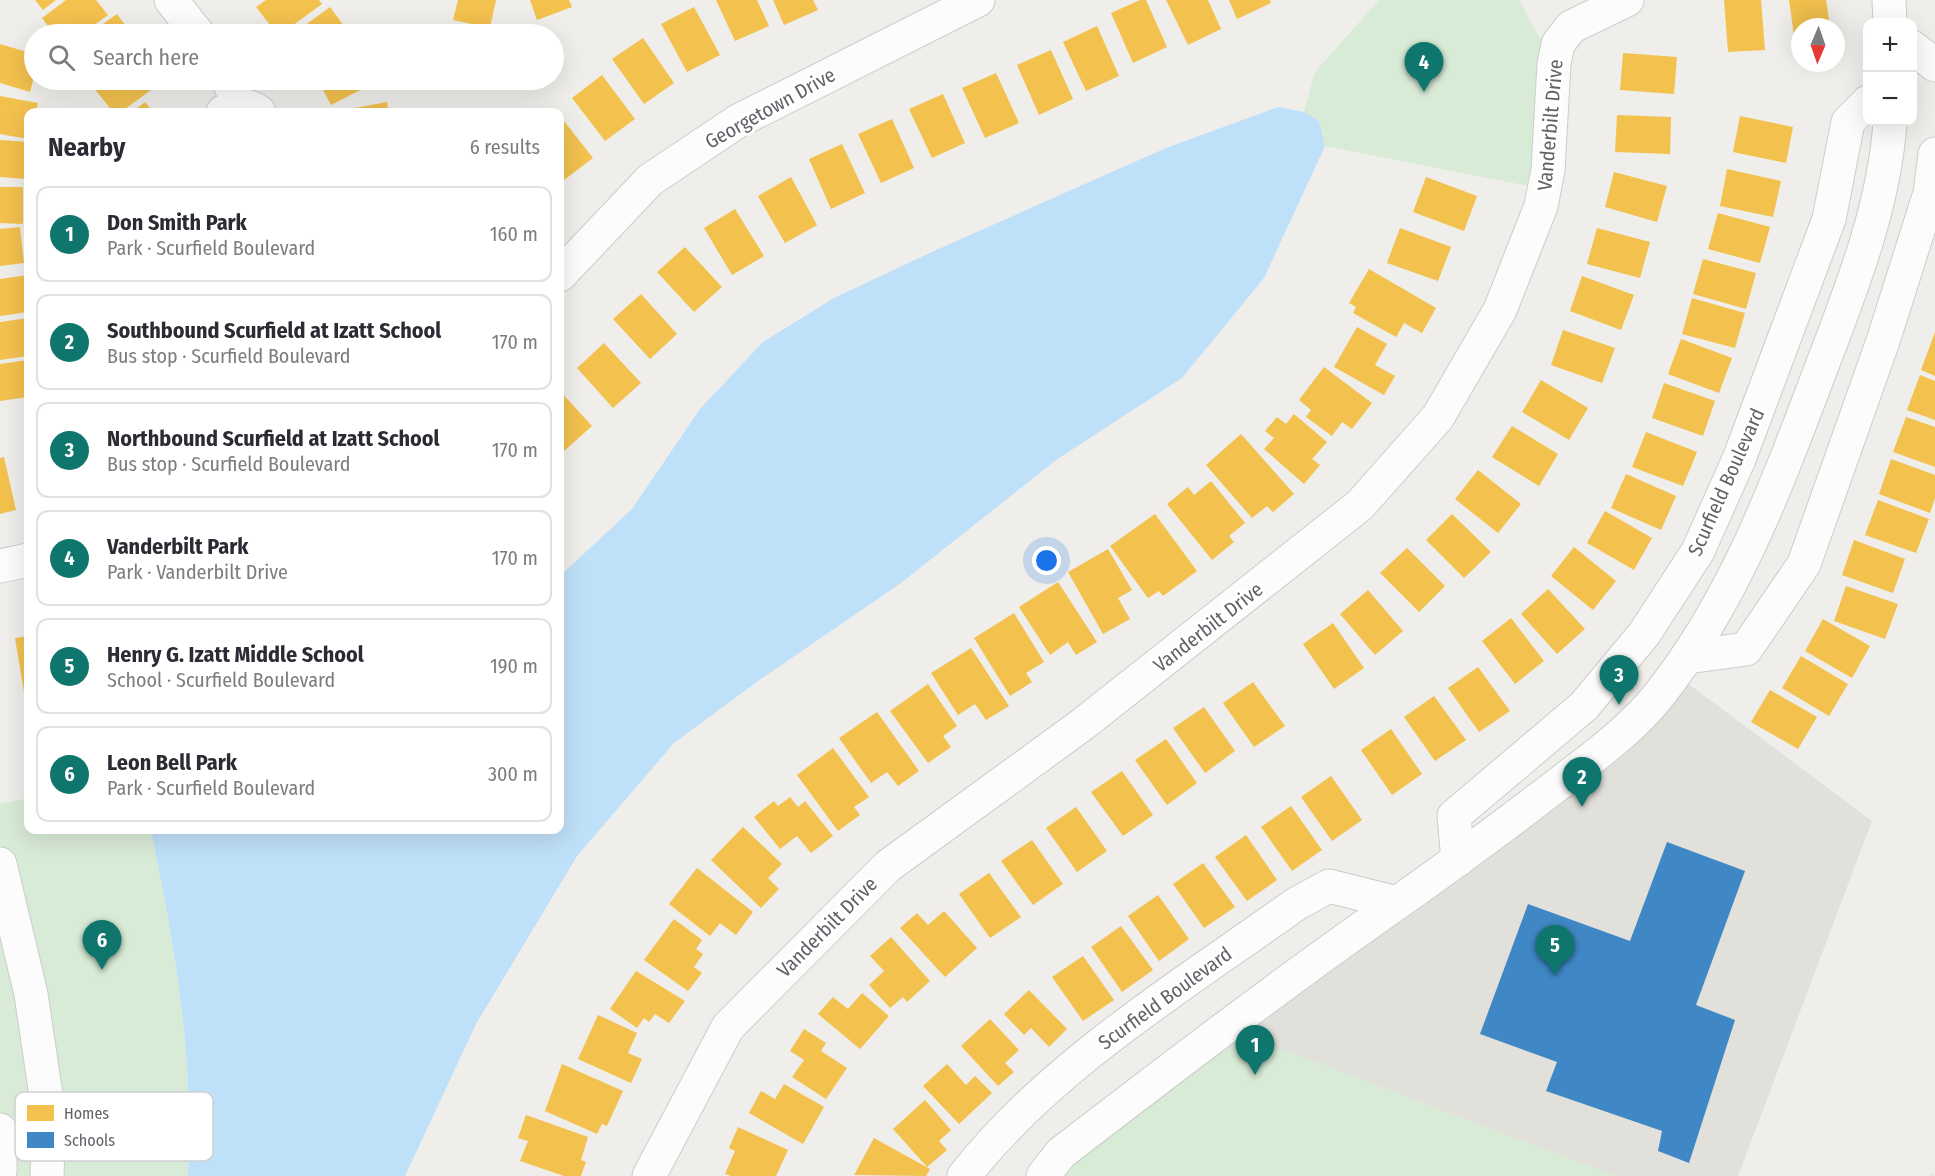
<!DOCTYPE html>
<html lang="en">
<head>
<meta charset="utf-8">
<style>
	body { margin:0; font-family:"Fira Sans Condensed",sans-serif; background:#f2f2f3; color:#2b2b33 }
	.controls { position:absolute; right:18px; top:18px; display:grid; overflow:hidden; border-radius:12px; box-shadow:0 6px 24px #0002 }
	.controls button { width:54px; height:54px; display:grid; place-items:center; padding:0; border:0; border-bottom:2px solid #e1e1e2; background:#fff; color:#2b2b33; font:30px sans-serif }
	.compass { position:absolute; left:1791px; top:18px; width:54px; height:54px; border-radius:50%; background:#fff; box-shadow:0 6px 24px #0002; rotate:182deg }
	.you { position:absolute; left:1047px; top:561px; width:21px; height:21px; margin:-15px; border:4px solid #fff; border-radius:50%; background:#1a73e8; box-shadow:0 0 0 9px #1a73e833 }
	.badge { display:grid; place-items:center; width:39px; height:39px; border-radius:50%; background:#0f766e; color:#fff; font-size:20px; font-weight:700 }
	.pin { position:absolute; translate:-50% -50px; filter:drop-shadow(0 2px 3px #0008) }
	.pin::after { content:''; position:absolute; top:32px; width:21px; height:18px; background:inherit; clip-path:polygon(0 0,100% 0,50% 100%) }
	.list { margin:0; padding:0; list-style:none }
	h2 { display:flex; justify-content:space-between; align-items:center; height:78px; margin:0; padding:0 24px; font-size:26px }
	h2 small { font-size:20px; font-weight:400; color:#7c7c81 }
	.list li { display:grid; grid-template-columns:39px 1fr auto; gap:18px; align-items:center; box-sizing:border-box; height:96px; margin:0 12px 12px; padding:0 12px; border:2px solid #e1e1e2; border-radius:12px }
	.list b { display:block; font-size:22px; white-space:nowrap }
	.list p { margin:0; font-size:20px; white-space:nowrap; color:#7c7c81 }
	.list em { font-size:20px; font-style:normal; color:#7c7c81 }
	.icon { flex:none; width:33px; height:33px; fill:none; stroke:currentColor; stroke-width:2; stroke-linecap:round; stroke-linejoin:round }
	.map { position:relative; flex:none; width:1935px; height:1176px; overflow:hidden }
	.search { position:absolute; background:#fff; box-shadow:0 6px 24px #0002; left:24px; top:24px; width:540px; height:66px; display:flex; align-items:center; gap:15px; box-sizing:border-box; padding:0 21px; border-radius:33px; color:#7c7c81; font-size:22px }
	.panel { position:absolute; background:#fff; box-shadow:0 6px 24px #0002; left:24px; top:108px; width:540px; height:726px; border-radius:12px }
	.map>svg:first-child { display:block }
	.education { fill:#e2e0da }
	.green { fill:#d8ebd6 }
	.water { fill:#bfe0f9 }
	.homes { fill:#f2c14e }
	.schools { fill:#3f88c5 }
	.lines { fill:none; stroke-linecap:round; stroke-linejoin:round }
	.minor-casing { stroke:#cbcccc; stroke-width:35 }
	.minor { stroke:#fdfcfc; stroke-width:33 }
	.rail { stroke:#e4e4e4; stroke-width:4.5; stroke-dasharray:1.5 8; stroke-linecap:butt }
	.labels { text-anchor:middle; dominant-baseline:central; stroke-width:6; stroke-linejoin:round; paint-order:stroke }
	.street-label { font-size:20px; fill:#5f6368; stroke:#fff }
	.key { fill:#fff; stroke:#cfd0d2; stroke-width:1.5 }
	.key-label { font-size:16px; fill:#5f6368 }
</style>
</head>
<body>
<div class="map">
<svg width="1935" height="1176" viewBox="0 0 1935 1176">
	<rect width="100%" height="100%" fill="#efeeea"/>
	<!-- education -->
	<path class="education" d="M1675,674L1872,821L1738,1176H1615L1223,1027Z"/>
	<!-- green -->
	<path class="green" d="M1379,0H1519L1542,42L1533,187L1325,146L1319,121L1304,112L1315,72Z
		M28,798V830H151C175,946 194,1057 188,1176H0V943L18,931L0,864V804Z
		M1223,1027L1615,1176H1043Z"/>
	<!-- water -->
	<path class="water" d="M1278,107L1304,112L1319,121L1325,146L1264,278L1182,378L1056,460L901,583L758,681L674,743L577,856L476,1024L405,1176H188C194,1055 175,947 151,830H560V576L632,509L700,409L763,342L834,298L934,251L1166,148Z"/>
	<!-- homes -->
	<path class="homes" d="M35,0H56L43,10Z
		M66,0H96L108,15L82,34H54L42,18Z
		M266,0H319L322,4L281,34H277L256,7Z
		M458,0H496L490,28L453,20Z
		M530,0H569L572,7L537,20Z
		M716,0H757L769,26L735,41Z
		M773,0H813L818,10L784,25Z
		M1140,0H1146L1167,47L1133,63L1111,13Z
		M1166,0H1208L1221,29L1188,45Z
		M1229,0H1270L1271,3L1237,19Z
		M1724,0H1761L1765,50L1728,52Z
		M1789,0H1826L1830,27H1800V43H1795Z
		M330,7L350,34H293Z
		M694,7L720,55L687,72L661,24Z
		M117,14L132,34H89Z
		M1097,26L1119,76L1086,91L1063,42Z
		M643,38L674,83L644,104L612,59Z
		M0,44L34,54V77L30,92L0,83Z
		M1051,50L1073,99L1039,115L1017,65Z
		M1623,53L1677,57L1674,94L1620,90Z
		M996,73L1019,123L985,138L962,88Z
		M602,75L635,119L605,141L572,98Z
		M103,80H156L159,84L121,112H113L93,87Z
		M318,80H380L331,105Z
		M943,94L965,143L932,158L909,109Z
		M0,96L38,103L36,112H28V139L0,134Z
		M145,102L153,112H132Z
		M387,102L389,112H338V111Z
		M1617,115L1671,117L1670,154L1615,152Z
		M560,116L593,158L564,180L560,175Z
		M1740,116L1793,127L1786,163L1733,152Z
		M892,119L914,168L881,183L858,134Z
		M0,140L28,142L26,179L0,177Z
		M842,144L865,193L831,209L809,159Z
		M1727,169L1781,181L1773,217L1720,206Z
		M1614,172L1667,186L1657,222L1605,207Z
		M791,177L817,225L785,243L758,196Z
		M1426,177L1477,196L1464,231L1413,212Z
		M0,187H23V224L0,223Z
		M735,209L764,256L732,275L704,228Z
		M1718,213L1770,227L1760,263L1708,249Z
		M20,227L24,263L0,266V229Z
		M1400,228L1451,247L1438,281L1387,263Z
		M1597,228L1650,242L1640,278L1587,264Z
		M685,247L722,287L694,312L657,272Z
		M1703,259L1756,273L1746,309L1693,294Z
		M1369,269L1436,308L1422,333L1404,323L1396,337L1353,313L1356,307L1349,303Z
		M28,275V312L0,316V279Z
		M1582,276L1634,295L1621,330L1570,311Z
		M641,294L677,334L650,359L613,319Z
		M1692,298L1745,313L1735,348L1682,334Z
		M28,318V356L0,360V322Z
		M1357,327L1387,344L1375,365L1395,376L1384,395L1334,367Z
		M1563,330L1615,348L1602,383L1551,365Z
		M1935,332V376L1921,370Z
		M1681,339L1732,358L1719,393L1668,374Z
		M604,343L641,383L613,408L577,368Z
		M28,360V397L0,401V364Z
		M1324,367L1372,403L1352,429L1342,422L1332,436L1306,417L1311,410L1299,400Z
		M1920,375L1935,381V420L1907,410Z
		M1541,380L1588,408L1569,440L1522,412Z
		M1664,383L1715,401L1703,436L1652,418Z
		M560,391L592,426L564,451L560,446Z
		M1294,414L1327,442L1312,459L1320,465L1304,484L1264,449L1274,438L1265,431L1277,417L1286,424Z
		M1906,417L1935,427V467L1893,452Z
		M1512,426L1558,454L1539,486L1492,457Z
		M1646,432L1697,452L1683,486L1632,467Z
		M1241,434L1294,494L1273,512L1267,506L1252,518L1206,465Z
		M4,457L16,510L0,514V458Z
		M1891,459L1935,475V498L1930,513L1879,494Z
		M1478,470L1521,504L1498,533L1455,499Z
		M1626,474L1676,496L1661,530L1611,508Z
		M1211,481L1245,523L1229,536L1234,542L1212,560L1167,504L1188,487L1194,495Z
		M1878,500L1929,519L1916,553L1865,535Z
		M1605,511L1652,538L1634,570L1587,543Z
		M1155,514L1197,571L1163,596L1159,591L1148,598L1110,546Z
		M1452,514L1491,552L1464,578L1426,540Z
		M1854,540L1905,559L1893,593L1842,575Z
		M1574,547L1616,581L1593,610L1551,576Z
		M1407,548L1445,586L1419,612L1380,573Z
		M1108,549L1132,590L1118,598L1130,619L1103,634L1068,572Z
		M1058,582L1097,642L1076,655L1068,642L1050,655L1019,607Z
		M1846,586L1898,604L1885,639L1834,621Z
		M1548,589L1585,629L1557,654L1521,614Z
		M1368,590L1403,631L1375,655L1340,614Z
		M1014,613L1044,662L1026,673L1032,682L1010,696L974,638Z
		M1511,618L1544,661L1515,684L1482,641Z
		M1823,619L1870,646L1852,678L1805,651Z
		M1333,623L1364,668L1334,689L1303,644Z
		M28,636V691L24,692L15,638Z
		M971,648L1009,706L986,720L975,704L958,715L931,673Z
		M1801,656L1848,684L1829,716L1782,688Z
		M1478,667L1510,711L1479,732L1448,688Z
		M1253,682L1285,726L1254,747L1223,703Z
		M928,684L957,726L943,736L951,747L928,763L890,711Z
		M1770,690L1817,717L1798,749L1751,722Z
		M1434,696L1466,740L1435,761L1404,717Z
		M1204,707L1235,751L1205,773L1173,728Z
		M877,712L919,771L898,786L887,772L871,783L839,738Z
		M1391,729L1422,774L1392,795L1361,750Z
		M1166,739L1197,783L1167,805L1135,760Z
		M833,748L869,797L854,807L860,815L838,831L797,775Z
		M1122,771L1153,815L1123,836L1091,792Z
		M1331,776L1362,820L1332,841L1301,797Z
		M790,797L798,807L805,801L833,836L811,853L797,836L780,849L754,817L774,801L778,806Z
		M1291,806L1322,850L1292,871L1261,827Z
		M1076,807L1107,851L1077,872L1046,828Z
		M743,827L782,864L768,878L779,889L761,908L711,860Z
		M1246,835L1277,880L1247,901L1215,857Z
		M1032,840L1063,884L1033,905L1001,861Z
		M1203,863L1235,907L1204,928L1173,884Z
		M697,868L753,912L736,935L720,923L710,936L669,904Z
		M989,873L1021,917L990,938L959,894Z
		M1158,895L1189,939L1159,961L1128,916Z
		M944,911L977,948L945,977L900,928L917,913L928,925Z
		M674,919L702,940L696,949L703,954L694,967L702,973L688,991L644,960Z
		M1121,926L1153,970L1122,992L1091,947Z
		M891,937L930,981L907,1002L903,997L890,1008L869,985L884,971L870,956Z
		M1083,956L1114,1000L1083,1021L1052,977Z
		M636,971L685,1001L669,1023L655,1014L649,1022L644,1018L637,1028L610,1009Z
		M1029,990L1067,1029L1049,1047L1031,1028L1024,1035L1004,1014Z
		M862,993L889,1016L860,1049L818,1014L833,997L848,1009Z
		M598,1015L637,1033L628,1053L642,1059L631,1083L578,1059Z
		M990,1019L1019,1050L1005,1063L1014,1072L998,1086L961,1046Z
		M804,1029L826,1043L821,1051L847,1068L826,1099L792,1077L804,1060L790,1051Z
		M562,1064L623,1091L607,1126L602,1124L597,1134L545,1111Z
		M947,1064L966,1085L975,1076L992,1093L959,1124L923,1086Z
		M784,1084L824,1107L803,1144L749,1113L761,1091L775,1099Z
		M925,1100L951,1130L939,1141L947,1150L927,1167L893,1129Z
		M526,1115L588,1137L581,1160L586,1162L581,1176H564L520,1161L528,1141L518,1138Z
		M738,1127L788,1150L776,1176H731L725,1174L735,1151L729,1148Z
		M874,1138L930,1169L926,1176L854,1175Z"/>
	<!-- schools -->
	<path class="schools" d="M1667,842L1745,871L1696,1005L1735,1020L1689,1163L1658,1151L1662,1131L1546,1091L1557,1062L1480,1034L1528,904L1630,941Z"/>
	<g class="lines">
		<defs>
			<path id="minor" d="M171,0L198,34
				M1889,0L1890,22
				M1912,47L1935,65
				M228,80L239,105
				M223,112C236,104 247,103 259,112
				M560,275L650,180L738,121L978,0
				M0,566L28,560
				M1688,657L1746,649L1804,564L1883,341L1930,193L1935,154
				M1458,860L1454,816L1584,706L1644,634L1698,551L1739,459L1829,219L1848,122L1868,102
				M0,864L31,994L49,1116L47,1176
				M0,1130V1171
				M649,1176L728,1027L888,866L1083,724L1360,505L1438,417L1500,310L1541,206L1548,170L1554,64L1558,44L1571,27L1627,0
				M964,1176C1051,1065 1182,986 1296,904L1329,886L1397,903
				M1043,1176L1061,1153C1173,1067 1284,982 1400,901C1455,862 1508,823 1561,782C1596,755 1632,729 1659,695C1732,603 1773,495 1814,387C1846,302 1884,213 1890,122"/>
		</defs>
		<!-- minor casing -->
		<use href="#minor" class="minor-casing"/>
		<!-- minor -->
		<use href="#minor" class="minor"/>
		<!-- rail -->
		<path class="rail" d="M1932,1176L1935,1167"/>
	</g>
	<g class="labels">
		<!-- street labels -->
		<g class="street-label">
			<text transform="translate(770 108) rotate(-29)">Georgetown Drive</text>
			<text transform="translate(1550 125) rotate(-85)">Vanderbilt Drive</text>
			<text transform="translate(1726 482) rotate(-66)">Scurfield Boulevard</text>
			<text transform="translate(1208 627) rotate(-38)">Vanderbilt Drive</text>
			<text transform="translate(827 927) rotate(-45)">Vanderbilt Drive</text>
			<text transform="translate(1165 998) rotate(-36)">Scurfield Boulevard</text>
		</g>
	</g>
	<!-- legend -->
	<rect x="15" y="1092" width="198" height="69" rx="9" class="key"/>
	<rect x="27" y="1105" width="27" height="16" fill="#f2c14e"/>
	<rect x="27" y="1132" width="27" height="16" fill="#3f88c5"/>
	<g class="key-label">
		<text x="64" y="1119">Homes</text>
		<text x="64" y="1146">Schools</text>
	</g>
</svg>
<div class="controls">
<button>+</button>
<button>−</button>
</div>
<svg class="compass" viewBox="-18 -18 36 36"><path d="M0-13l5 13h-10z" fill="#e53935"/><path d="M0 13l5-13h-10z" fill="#7c7c81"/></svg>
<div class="you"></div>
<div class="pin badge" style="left:1255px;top:1075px">1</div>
<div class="pin badge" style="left:1582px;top:807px">2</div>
<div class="pin badge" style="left:1619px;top:705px">3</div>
<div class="pin badge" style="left:1424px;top:92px">4</div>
<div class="pin badge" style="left:1555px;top:975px">5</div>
<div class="pin badge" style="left:102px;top:970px">6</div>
<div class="search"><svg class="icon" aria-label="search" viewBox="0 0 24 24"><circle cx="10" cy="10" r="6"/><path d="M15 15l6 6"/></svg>Search here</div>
<section class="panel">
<h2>Nearby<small>6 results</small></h2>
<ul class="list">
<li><span class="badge">1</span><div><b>Don Smith Park</b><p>Park · Scurfield Boulevard</p></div><em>160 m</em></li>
<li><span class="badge">2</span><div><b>Southbound Scurfield at Izatt School</b><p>Bus stop · Scurfield Boulevard</p></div><em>170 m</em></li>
<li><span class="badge">3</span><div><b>Northbound Scurfield at Izatt School</b><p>Bus stop · Scurfield Boulevard</p></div><em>170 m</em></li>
<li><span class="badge">4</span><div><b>Vanderbilt Park</b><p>Park · Vanderbilt Drive</p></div><em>170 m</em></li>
<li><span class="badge">5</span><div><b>Henry G. Izatt Middle School</b><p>School · Scurfield Boulevard</p></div><em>190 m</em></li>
<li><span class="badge">6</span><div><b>Leon Bell Park</b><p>Park · Scurfield Boulevard</p></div><em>300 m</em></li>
</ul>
</section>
</div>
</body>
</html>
